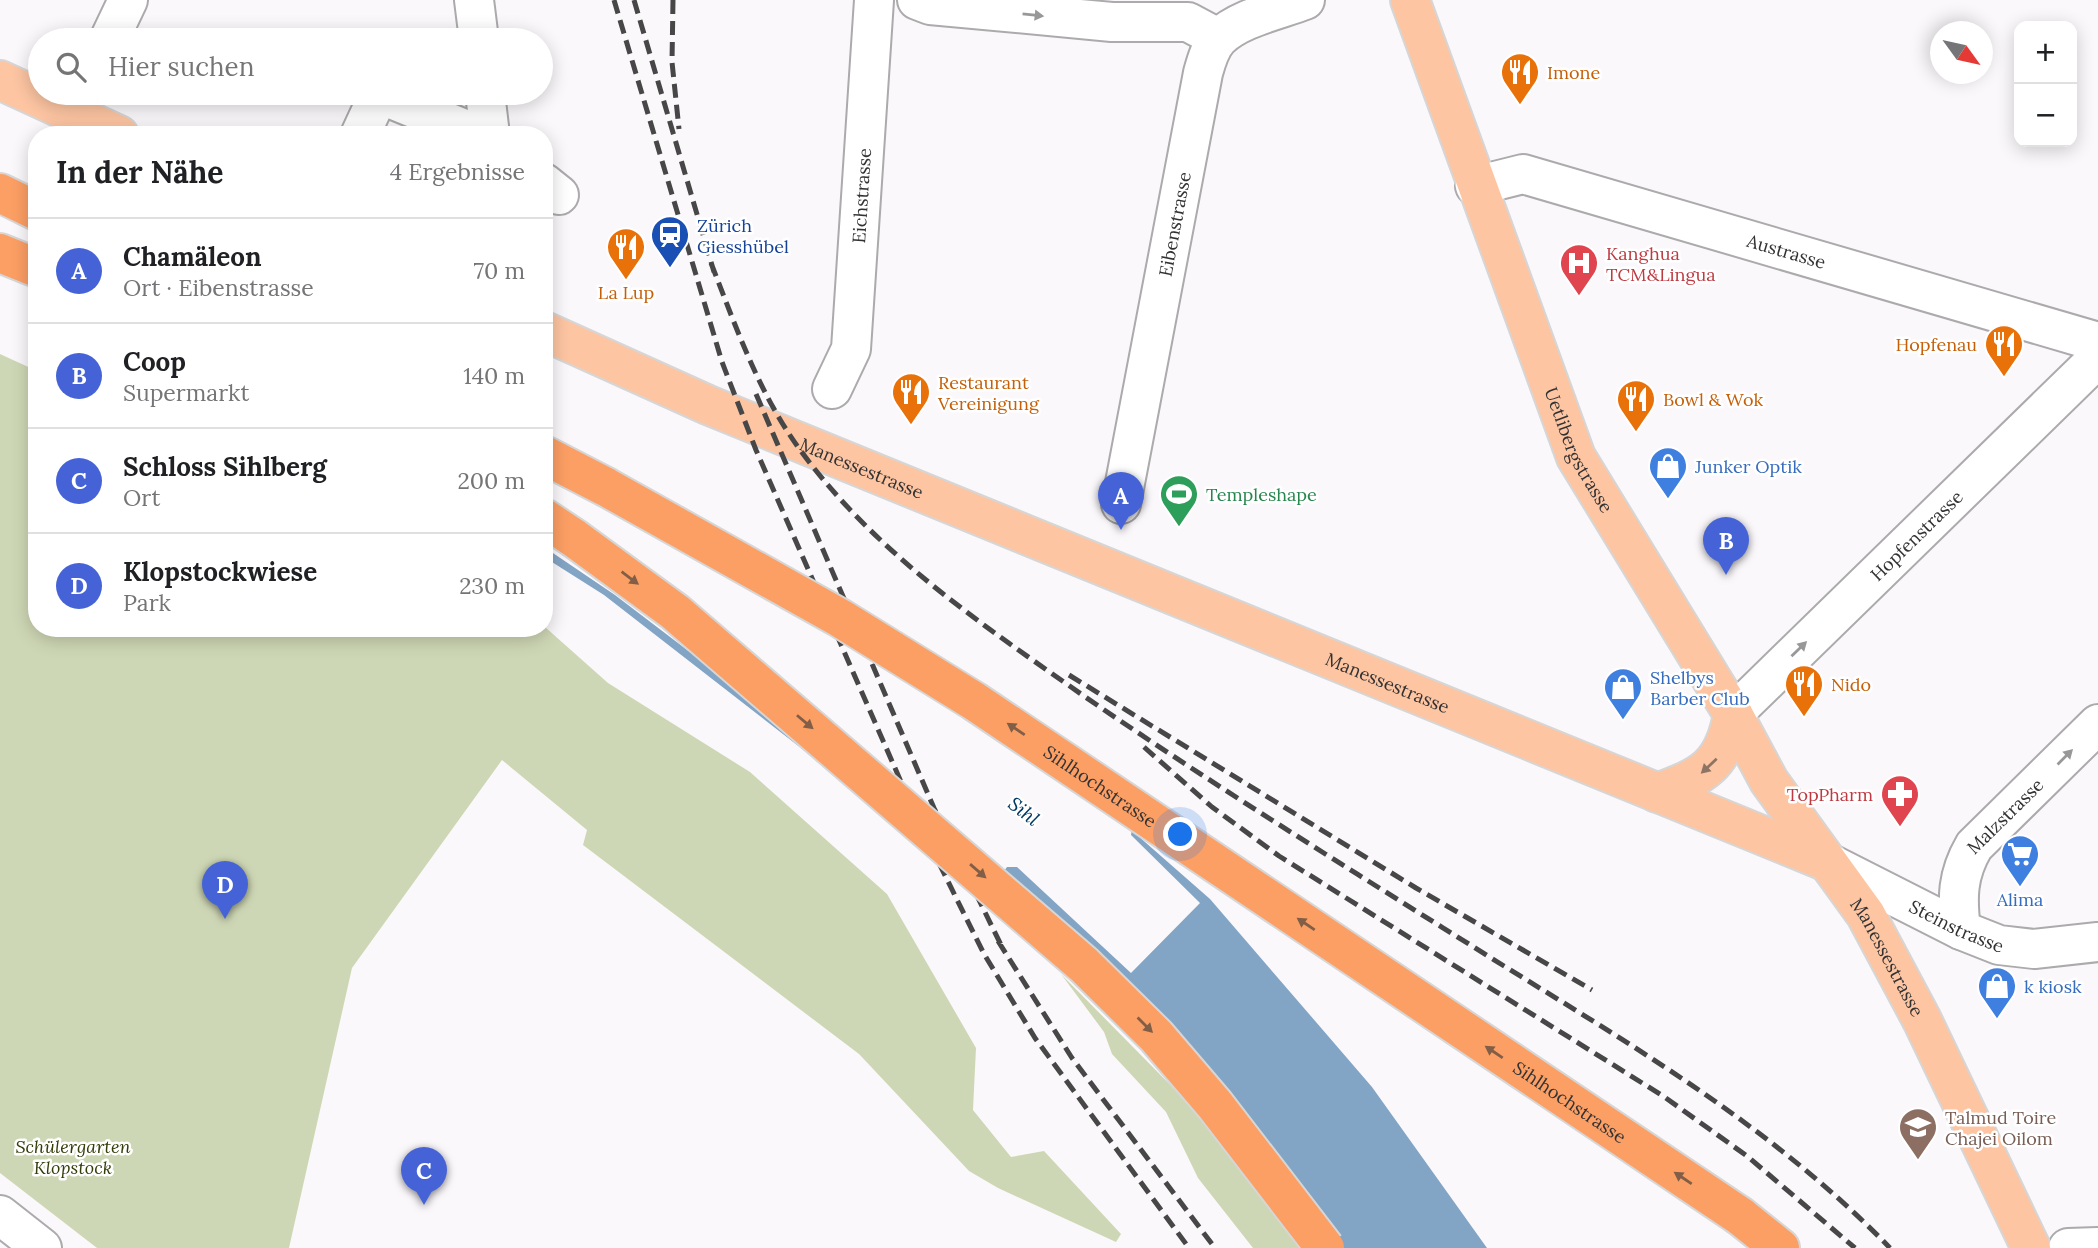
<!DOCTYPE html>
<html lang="de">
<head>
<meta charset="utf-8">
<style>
	body { margin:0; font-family:Lora,serif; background:#f6f6f6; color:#202124 }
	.controls { position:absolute; right:21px; top:21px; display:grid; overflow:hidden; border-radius:14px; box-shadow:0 4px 18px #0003 }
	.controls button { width:63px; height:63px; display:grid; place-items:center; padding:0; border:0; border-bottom:2px solid #e0e0e0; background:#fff; color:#202124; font:35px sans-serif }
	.compass { position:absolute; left:1930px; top:21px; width:63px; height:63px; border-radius:50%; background:#fff; box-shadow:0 4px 18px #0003; rotate:123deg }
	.you { position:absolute; left:1181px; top:835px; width:24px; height:24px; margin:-18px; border:5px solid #fff; border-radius:50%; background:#1a73e8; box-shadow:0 0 0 10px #1a73e833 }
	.badge { display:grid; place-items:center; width:46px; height:46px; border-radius:50%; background:#4563d7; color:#fff; font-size:23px; font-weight:700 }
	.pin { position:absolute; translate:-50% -58px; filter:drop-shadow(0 2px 4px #0008) }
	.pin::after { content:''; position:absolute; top:37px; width:24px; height:21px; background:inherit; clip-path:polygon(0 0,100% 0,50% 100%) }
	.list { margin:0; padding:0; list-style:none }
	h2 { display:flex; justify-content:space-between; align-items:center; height:91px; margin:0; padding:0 28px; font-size:30px }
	h2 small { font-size:23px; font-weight:400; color:#757577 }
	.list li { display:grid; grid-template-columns:46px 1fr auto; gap:21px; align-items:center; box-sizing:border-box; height:105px; padding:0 28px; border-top:2px solid #e0e0e0 }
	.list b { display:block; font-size:26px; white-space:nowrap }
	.list p { margin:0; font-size:23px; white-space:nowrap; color:#757577 }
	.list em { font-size:23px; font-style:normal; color:#757577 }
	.icon { flex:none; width:38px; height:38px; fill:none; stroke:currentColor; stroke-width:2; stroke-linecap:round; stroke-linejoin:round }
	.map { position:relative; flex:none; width:2098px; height:1248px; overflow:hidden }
	.search { position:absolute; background:#fff; box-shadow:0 4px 18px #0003; left:28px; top:28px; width:525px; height:77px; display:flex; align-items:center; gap:18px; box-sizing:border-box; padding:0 24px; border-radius:38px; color:#757577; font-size:26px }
	.panel { position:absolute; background:#fff; box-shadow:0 4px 18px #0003; left:28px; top:126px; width:525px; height:511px; border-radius:28px }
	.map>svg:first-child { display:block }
	.green { fill:#ced7b5 }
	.water { fill:#83a5c5 }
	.pier { fill:#fbf8fb }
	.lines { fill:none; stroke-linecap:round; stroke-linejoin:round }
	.minor-casing { stroke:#acaaac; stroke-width:42 }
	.major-casing { stroke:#d6d6d6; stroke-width:42 }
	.highway-casing { stroke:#d6d6d6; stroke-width:42 }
	.minor { stroke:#fff; stroke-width:38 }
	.major { stroke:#fdc5a2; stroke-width:38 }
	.highway { stroke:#fc9f64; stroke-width:38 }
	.rail { stroke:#484748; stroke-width:5; stroke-dasharray:14 7; stroke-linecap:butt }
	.highway-bridge-casing { stroke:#d6d6d6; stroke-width:42; stroke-linecap:butt }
	.highway-bridge { stroke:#fc9f64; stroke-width:38 }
	.oneway { fill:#999899 }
	.oneway2 { fill:#835e47 }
	.oneway3 { fill:#8e7465 }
	.labels { text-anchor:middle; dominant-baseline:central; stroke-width:5; stroke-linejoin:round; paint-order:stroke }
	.food-label { font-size:18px; fill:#c56008; stroke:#fff; text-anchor:start }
	.street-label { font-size:18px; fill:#333233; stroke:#fff }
	.transit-label { font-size:18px; fill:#164399; stroke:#fff; text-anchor:start }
	.health-label { font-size:18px; fill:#be3a42; stroke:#fff; text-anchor:start }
	.shop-label { font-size:18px; fill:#366cbe; stroke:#fff; text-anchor:start }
	.leisure-label { font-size:18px; fill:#27864d; stroke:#fff; text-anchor:start }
	.education-label { font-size:18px; fill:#785e54; stroke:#fff; text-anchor:start }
	.park-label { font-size:18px; font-style:italic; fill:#343c08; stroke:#fff }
	.water-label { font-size:19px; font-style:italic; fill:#003a63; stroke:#fff }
</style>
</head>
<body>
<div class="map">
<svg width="2098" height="1248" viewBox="0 0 2098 1248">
	<rect width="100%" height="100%" fill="#fbf8fb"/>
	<!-- green -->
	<path class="green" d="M0,354L37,371V628L545,627L608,683L750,772L887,894L976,1048L973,1110L1011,1157L1044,1151L1121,1234L1116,1242L998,1188L969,1171L859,1054L583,845L587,830L502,760L352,968L289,1248H97L0,1173Z
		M1061,974L1205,1120L1302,1248H1253L1198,1178L1166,1112L1112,1054L1104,1032Z"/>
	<!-- water -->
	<path class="water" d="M544,424L1007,721L1210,899L1372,1087L1487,1248H1302L1205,1120L1102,1005L891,818L604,595L544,557Z"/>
	<!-- pier -->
	<path class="pier" d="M0,167L37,184V293L0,277Z
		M544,420L764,543L824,582L1009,719L1132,828L1131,835L1200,903L1131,973L1017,867H1007L1004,871L1270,1198L1146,1053L1045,952L699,659L615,595L544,547Z"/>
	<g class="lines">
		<defs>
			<g id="minor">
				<path d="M474,0L479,40"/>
				<path d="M917,0L930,5L1112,22H1188L1218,38"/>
				<path d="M109,40L128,0"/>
				<path d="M485,93L490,135"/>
				<path d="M360,135L379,94L479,135"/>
				<path d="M544,183L559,195"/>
				<path id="s1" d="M1475,186L1523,174L2098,342"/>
				<path id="s2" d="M832,389L851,349L874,0"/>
				<path id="s3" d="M1121,504L1203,73C1206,62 1210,47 1219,38C1239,18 1279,10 1305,0"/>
				<path id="s4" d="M1733,714L2098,358"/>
				<path id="s5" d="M1825,861L1961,930L1999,945L2034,949L2098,942"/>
				<path id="s6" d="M1961,930C1957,898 1957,875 1974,846L2098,724"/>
				<path d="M0,1215L42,1248"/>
				<path d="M2068,1248L2098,1247"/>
			</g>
			<g id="major">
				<path id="s7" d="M1410,0L1576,457L1733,714L1769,781L1866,915L1922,1020L2031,1248"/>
				<path d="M0,80L119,135"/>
				<path id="s8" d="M544,331L708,405L1825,861"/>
				<path d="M1657,793C1703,776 1724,766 1733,714"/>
			</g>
			<path id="highway" d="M0,193L37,211
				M0,253L37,268
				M544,455L606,487
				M544,518L574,538
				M1740,1216L1780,1248"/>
		</defs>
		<!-- minor casing -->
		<use href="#minor" class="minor-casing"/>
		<!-- major casing -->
		<use href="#major" class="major-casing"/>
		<!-- highway casing -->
		<use href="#highway" class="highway-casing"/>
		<!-- minor -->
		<use href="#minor" class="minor"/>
		<!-- major -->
		<use href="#major" class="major"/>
		<!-- highway -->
		<use href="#highway" class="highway"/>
		<!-- rail -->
		<path class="rail" d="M614,0L722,362L756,450L919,823L984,954L1035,1038L1189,1248
			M634,0L714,272
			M673,0L672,62L679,129
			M711,263C736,327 758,391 798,447C873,551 977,621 1081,694C1219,789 1362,877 1504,966C1640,1050 1778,1132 1890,1248
			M756,394L934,808L1002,947
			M1069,675L1416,888L1592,990
			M1144,747L1212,807L1279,856L1663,1096L1747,1156L1855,1248
			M998,941L1072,1058L1215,1248"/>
		<defs>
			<g id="highway-bridge">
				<path id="s9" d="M606,487L840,618L974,701L1740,1216"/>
				<path d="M574,538L675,612L1084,965L1156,1036L1215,1105L1325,1248"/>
			</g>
		</defs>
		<!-- highway-bridge casing -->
		<use href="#highway-bridge" class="highway-bridge-casing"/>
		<!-- highway-bridge -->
		<use href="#highway-bridge" class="highway-bridge"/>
	</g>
	<!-- one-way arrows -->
	<defs><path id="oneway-solid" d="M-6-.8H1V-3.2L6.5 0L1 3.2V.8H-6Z" transform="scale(1.75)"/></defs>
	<g class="oneway">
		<use href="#oneway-solid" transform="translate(1033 15) rotate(6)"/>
		<use href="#oneway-solid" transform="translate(1799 649) rotate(-44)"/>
		<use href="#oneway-solid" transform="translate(2065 757) rotate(-45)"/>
	</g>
	<g class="oneway2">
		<use href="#oneway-solid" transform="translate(630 578) rotate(37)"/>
		<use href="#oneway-solid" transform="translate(805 722) rotate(40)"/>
		<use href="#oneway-solid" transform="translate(1016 729) rotate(-146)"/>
		<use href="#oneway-solid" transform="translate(978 871) rotate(41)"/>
		<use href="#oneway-solid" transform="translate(1306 924) rotate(-146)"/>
		<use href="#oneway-solid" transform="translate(1145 1025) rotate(45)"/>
		<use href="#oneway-solid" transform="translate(1494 1052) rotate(-146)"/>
		<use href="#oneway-solid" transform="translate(1683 1178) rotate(-146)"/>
	</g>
	<use class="oneway3" href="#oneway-solid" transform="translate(1709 766) rotate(137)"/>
	<!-- icons -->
	<defs>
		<symbol id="restaurant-pin" viewBox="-11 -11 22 30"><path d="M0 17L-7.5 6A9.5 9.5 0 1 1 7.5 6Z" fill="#e8710a" stroke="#fff"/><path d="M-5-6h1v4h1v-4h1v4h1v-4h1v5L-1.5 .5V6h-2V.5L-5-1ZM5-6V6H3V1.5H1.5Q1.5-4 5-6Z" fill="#fff"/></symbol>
		<symbol id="station-pin" viewBox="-11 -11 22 30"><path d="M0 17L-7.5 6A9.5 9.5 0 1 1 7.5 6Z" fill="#1a4fb4" stroke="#fff"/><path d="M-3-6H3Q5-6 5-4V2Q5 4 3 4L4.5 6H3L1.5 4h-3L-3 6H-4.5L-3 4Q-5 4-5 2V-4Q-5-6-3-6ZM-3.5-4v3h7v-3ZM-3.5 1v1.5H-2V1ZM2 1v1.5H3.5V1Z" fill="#fff"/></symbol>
		<symbol id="hospital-pin" viewBox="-11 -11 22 30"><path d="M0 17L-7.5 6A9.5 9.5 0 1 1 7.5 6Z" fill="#e0444e" stroke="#fff"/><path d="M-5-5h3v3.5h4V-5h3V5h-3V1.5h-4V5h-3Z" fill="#fff"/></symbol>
		<symbol id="shop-pin" viewBox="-11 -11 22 30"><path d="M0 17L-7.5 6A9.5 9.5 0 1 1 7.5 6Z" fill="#3f7fe0" stroke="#fff"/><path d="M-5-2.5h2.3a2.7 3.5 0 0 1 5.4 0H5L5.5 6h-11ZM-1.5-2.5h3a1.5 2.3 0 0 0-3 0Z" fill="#fff"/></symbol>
		<symbol id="stadium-pin" viewBox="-11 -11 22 30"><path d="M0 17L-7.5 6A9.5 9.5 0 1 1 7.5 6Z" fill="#2e9e5b" stroke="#fff"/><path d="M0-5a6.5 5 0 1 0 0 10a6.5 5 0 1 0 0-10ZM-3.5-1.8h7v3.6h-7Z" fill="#fff"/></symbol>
		<symbol id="pharmacy-pin" viewBox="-11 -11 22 30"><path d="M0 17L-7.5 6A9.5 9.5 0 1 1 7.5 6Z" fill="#e0444e" stroke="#fff"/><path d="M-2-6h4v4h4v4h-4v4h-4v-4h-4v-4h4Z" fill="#fff"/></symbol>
		<symbol id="supermarket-pin" viewBox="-11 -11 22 30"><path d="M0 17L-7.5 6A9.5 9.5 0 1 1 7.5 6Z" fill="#3f7fe0" stroke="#fff"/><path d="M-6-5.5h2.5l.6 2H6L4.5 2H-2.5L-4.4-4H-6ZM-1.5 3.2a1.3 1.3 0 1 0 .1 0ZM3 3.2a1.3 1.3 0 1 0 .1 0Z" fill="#fff"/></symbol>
		<symbol id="school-pin" viewBox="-11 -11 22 30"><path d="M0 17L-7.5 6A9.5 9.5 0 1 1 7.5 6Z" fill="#8d6e63" stroke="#fff"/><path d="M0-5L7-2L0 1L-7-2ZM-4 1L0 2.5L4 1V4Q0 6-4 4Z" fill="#fff"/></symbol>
	</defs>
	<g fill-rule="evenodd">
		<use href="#restaurant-pin" x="1498" y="50" width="44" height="60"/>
		<use href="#station-pin" x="648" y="213" width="44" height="60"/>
		<use href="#restaurant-pin" x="604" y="225" width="44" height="60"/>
		<use href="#hospital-pin" x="1557" y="241" width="44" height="60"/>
		<use href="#restaurant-pin" x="1982" y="322" width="44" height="60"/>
		<use href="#restaurant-pin" x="889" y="370" width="44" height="60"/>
		<use href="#restaurant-pin" x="1614" y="377" width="44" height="60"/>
		<use href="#shop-pin" x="1646" y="444" width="44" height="60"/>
		<use href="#stadium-pin" x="1157" y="472" width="44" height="60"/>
		<use href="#restaurant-pin" x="1782" y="662" width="44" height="60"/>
		<use href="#shop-pin" x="1601" y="665" width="44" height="60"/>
		<use href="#pharmacy-pin" x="1878" y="772" width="44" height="60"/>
		<use href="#supermarket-pin" x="1998" y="832" width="44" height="60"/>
		<use href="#shop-pin" x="1975" y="964" width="44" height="60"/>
		<use href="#school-pin" x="1896" y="1105" width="44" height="60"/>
	</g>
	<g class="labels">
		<!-- food labels -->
		<g class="food-label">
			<text x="1547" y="72">Imone</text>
			<text x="626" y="292" text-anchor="middle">La Lup</text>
			<text x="1977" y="344" text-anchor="end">Hopfenau</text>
			<text x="938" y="382">Restaurant<tspan x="938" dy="21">Vereinigung</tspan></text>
			<text x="1663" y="399">Bowl &amp; Wok</text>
			<text x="1831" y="684">Nido</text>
		</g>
		<!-- street labels -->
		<g class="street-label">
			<text stroke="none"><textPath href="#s2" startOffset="198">Eichstrasse</textPath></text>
			<text stroke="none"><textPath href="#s3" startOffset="285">Eibenstrasse</textPath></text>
			<text stroke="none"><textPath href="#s1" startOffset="324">Austrasse</textPath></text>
			<text stroke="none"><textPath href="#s7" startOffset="481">Uetlibergstrasse</textPath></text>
			<text stroke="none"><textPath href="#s8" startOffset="346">Manessestrasse</textPath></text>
			<text stroke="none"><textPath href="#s4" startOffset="256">Hopfenstrasse</textPath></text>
			<text stroke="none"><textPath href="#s8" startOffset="914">Manessestrasse</textPath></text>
			<text stroke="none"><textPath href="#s9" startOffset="578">Sihlhochstrasse</textPath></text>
			<text stroke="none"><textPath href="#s6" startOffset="130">Malzstrasse</textPath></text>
			<text stroke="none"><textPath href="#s5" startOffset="147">Steinstrasse</textPath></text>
			<text stroke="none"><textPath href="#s7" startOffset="1076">Manessestrasse</textPath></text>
			<text stroke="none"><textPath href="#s9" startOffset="1144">Sihlhochstrasse</textPath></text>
		</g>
		<!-- transit labels -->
		<g class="transit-label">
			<text x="697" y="225">Zürich<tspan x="697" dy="21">Giesshübel</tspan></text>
		</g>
		<!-- health labels -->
		<g class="health-label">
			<text x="1606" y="253">Kanghua<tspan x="1606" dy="21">TCM&amp;Lingua</tspan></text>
			<text x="1873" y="794" text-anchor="end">TopPharm</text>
		</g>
		<!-- shop labels -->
		<g class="shop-label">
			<text x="1695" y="466">Junker Optik</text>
			<text x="1650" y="677">Shelbys<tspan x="1650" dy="21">Barber Club</tspan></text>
			<text x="2020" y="899" text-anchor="middle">Alima</text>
			<text x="2024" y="986">k kiosk</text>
		</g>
		<!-- leisure labels -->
		<g class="leisure-label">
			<text x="1206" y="494">Templeshape</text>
		</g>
		<!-- education labels -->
		<g class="education-label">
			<text x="1945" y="1117">Talmud Toire<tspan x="1945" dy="21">Chajei Oilom</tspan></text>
		</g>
		<!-- park labels -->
		<g class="park-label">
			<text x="73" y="1146">Schülergarten<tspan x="73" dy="21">Klopstock</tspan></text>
		</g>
		<!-- water labels -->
		<g class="water-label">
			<text transform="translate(1024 811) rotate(38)">Sihl</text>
		</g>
	</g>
</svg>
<div class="controls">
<button>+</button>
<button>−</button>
</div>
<svg class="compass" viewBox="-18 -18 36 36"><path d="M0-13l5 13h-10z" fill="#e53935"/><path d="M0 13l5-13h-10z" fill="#757577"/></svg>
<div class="you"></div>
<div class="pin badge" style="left:1121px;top:530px">A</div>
<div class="pin badge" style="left:1726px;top:575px">B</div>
<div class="pin badge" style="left:424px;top:1205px">C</div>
<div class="pin badge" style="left:225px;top:919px">D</div>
<div class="search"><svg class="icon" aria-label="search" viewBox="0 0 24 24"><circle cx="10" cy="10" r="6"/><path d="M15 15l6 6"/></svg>Hier suchen</div>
<section class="panel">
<h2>In der Nähe<small>4 Ergebnisse</small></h2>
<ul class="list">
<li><span class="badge">A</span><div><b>Chamäleon</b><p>Ort · Eibenstrasse</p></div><em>70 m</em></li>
<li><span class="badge">B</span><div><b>Coop</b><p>Supermarkt</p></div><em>140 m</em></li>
<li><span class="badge">C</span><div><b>Schloss Sihlberg</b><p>Ort</p></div><em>200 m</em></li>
<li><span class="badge">D</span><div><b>Klopstockwiese</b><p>Park</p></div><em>230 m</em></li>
</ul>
</section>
</div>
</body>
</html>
